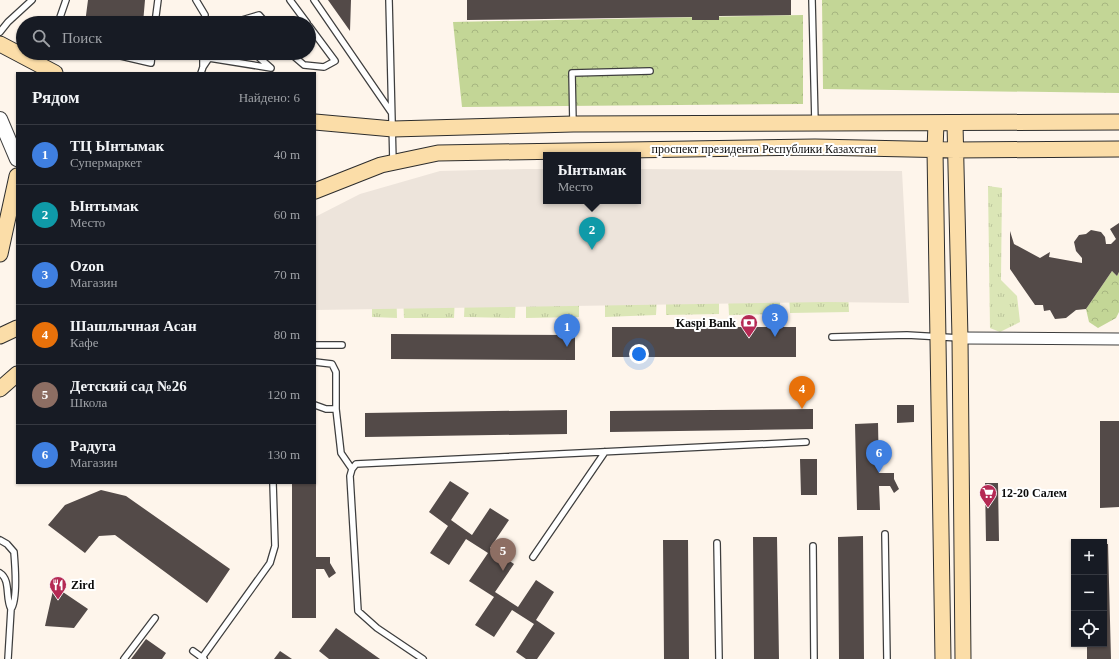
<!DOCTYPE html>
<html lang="ru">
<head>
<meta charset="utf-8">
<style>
	body { margin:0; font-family:"Times New Roman",serif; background:#20242c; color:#f1f3f6 }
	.controls { position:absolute; right:12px; bottom:12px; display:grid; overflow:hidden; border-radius:0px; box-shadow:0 1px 3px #0004 }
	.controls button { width:36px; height:36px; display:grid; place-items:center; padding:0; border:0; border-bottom:1px solid #363941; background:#171b24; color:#f1f3f6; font:20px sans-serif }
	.you { position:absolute; left:639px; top:354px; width:14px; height:14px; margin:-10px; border:3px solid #fff; border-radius:50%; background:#1a73e8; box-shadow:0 0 0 6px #1a73e833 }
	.badge { display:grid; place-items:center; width:26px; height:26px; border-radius:50%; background:#2563eb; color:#fff; font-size:13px; font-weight:700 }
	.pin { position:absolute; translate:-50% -33px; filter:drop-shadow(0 1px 2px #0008) }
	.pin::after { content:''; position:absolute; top:21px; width:14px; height:12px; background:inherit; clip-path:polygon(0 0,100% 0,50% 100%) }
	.popup { position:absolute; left:543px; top:152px; width:98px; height:52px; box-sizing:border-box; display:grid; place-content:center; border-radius:0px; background:#171b24; filter:drop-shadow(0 1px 3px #0005); font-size:13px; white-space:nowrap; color:#9ea1a6 }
	.popup b { font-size:15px; color:#f1f3f6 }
	.popup::after { content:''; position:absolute; left:50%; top:100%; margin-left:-8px; border:8px solid transparent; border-top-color:#171b24 }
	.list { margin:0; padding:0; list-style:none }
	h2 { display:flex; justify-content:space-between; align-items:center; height:52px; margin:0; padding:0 16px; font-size:17px }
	h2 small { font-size:13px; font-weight:400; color:#9ea1a6 }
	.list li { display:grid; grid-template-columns:26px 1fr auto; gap:12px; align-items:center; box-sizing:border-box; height:60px; padding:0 16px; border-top:1px solid #363941 }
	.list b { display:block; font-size:15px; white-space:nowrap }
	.list p { margin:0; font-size:13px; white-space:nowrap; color:#9ea1a6 }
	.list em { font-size:13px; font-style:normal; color:#9ea1a6 }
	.icon { flex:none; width:22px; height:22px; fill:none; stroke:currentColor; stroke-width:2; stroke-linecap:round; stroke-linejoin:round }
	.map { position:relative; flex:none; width:1119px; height:659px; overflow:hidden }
	.search { position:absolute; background:#171b24; box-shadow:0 1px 3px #0004; left:16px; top:16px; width:300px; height:44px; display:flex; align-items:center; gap:10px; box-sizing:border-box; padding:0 14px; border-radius:22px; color:#9ea1a6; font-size:15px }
	.panel { position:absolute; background:#171b24; box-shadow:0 1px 3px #0004; left:16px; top:72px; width:300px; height:412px; border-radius:0px }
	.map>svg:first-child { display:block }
	.grass { fill:url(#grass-tufts) }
	.forest { fill:url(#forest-crowns) }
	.plaza { fill:#ede4db }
	.building { fill:#534a48 }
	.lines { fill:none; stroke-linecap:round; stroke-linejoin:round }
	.service-casing { stroke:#3e3e3e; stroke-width:8 }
	.minor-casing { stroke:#3e3e3e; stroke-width:13 }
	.tertiary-casing { stroke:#3e3e3e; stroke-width:16 }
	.secondary-casing { stroke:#2d2d2d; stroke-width:17 }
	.service { stroke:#fff; stroke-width:5.5 }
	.minor { stroke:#fff; stroke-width:11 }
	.tertiary { stroke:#fff; stroke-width:14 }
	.secondary { stroke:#fbdda8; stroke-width:15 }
	.labels { text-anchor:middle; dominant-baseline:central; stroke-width:4; stroke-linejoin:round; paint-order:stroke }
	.street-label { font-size:12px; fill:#0b0b0b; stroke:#fff }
	.poi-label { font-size:12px; font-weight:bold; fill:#0b0b0b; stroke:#fff; text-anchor:start }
</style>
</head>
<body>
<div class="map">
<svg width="1119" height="659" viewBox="0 0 1119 659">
	<defs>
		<pattern id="grass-tufts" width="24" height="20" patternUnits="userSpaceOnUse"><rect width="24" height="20" fill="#dbe6b6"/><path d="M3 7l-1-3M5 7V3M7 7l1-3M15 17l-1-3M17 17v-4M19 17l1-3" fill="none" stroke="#bbc49b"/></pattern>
		<pattern id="forest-crowns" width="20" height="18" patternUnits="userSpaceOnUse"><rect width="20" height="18" fill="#c3d696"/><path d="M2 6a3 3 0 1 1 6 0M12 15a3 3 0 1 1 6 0" fill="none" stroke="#a6b680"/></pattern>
	</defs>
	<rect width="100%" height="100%" fill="#fef5eb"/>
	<!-- grass -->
	<path class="grass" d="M988,186L1002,188L1001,280L1017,296L1020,322L1000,332L990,328Z
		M402,273H456L454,318H404Z
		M466,275L517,276L515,318L464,317Z
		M526,276L579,305V317L526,318Z
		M372,281L396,283L397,318L372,317Z
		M848,291L849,312L790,313L789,294Z
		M719,293V314L666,315V294Z
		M780,294V314L729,315L728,295Z
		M605,297H657L656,315L605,317Z"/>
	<!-- forest -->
	<path class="forest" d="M822,0H1119V93L823,89Z
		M803,15V104L462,107L453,22Z
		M1112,271L1117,276L1119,272V312L1116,318L1098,328L1089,322L1086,309Z"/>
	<!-- plaza -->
	<path class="plaza" d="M524,169H546V201H638V169L902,171L909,303L827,302L315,310V217L360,194L440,171Z"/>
	<!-- building -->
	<path class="building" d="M88,0H145L143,23H85Z
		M328,0H351L350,31Z
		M467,0H791V15L719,16V20H692V17L467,20Z
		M1119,223V272L1117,276L1112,271L1086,309L1076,310L1066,318L1055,319L1050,310L1044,311L1043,305H1035L1010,269V231L1014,244L1040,258L1050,252L1049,257L1082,263V258L1076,251L1074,242L1079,235L1086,234L1091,230L1101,232L1105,237L1106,244H1111L1116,239L1110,229Z
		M612,327H796V357H612Z
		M391,334L575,335V360L391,359Z
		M897,405H914V422L897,423Z
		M813,409V429L610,432V411Z
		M567,410V434L365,437V413Z
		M1100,421H1119V507L1100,508Z
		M878,423L879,473H894V479L899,489L894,493L890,486H879L880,510H857L855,424Z
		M800,459H817V495H801Z
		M450,481L469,493L451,520L472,535L490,508L509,520L490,548L514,564L495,592L518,607L536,580L554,592L536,620L555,633L537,659H526L516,652L534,624L512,610L494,637L475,625L494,597L469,581L488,553L466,539L449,565L430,553L448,526L429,512Z
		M292,483H316V557H330V563L336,573L329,578L324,569H316V618H292Z
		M985,483H998L999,541H986Z
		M101,490L126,496L230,569L207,603L115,535L99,536L85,553L48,525L65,505Z
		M863,536L864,659H839L838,537Z
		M753,537H777L779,659H754Z
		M663,540H688L689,659H664Z
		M1104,544H1108L1111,659H1087V644H1104Z
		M54,586L88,609L74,628L45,626Z
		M336,628L380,659H329L319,651Z
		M146,639L166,653L162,659H131Z
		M280,651L292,659H274Z"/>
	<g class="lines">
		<defs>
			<path id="service" d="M196,0L205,15L204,23
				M290,0L307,23
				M314,0L391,112
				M389,0L393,162
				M812,0L815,122
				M58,23L66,0
				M155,23L158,0
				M241,23L242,20L259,15L266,23
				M0,32L8,22L32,0
				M108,53L151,63L152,53
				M290,53L304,65L324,67L335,61L309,26
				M203,67V53
				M201,73L203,67L209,58L271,68L254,53
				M573,123L572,73L650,71
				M832,337L907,335L960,338
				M315,345H342
				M315,362L332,364L336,372V409
				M315,405L326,409H336L341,453L352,469
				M885,534L887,659
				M0,540L7,544L14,552C15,564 18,600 11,609C5,598 11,580 0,573
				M717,543L719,659
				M813,546L814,659
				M533,557L605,452
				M193,651L204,659
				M8,659L11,609
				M124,659L155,618
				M201,659L270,563L275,546L273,483
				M423,659L377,628L358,611L350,476L352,469L356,464L806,442"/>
			<path id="minor" d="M960,338L1119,339"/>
			<path id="tertiary" d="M0,119L17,159"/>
			<path id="secondary" d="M0,44L55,73
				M315,122L393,129L573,124L1119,122
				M936,123L935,150L943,659
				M955,124L960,338L963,659
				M315,191L381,165L438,153L815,147L955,150L1119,149
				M0,254L17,176
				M0,336L17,328
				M0,389L17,374"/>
		</defs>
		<!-- service casing -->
		<use href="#service" class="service-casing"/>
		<!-- minor casing -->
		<use href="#minor" class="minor-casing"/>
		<!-- tertiary casing -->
		<use href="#tertiary" class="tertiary-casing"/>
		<!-- secondary casing -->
		<use href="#secondary" class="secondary-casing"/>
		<!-- service -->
		<use href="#service" class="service"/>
		<!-- minor -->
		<use href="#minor" class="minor"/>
		<!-- tertiary -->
		<use href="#tertiary" class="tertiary"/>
		<!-- secondary -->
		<use href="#secondary" class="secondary"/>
	</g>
	<!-- icons -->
	<defs>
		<symbol id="bank-pin" viewBox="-11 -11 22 30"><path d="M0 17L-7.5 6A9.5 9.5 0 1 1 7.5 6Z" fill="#b52a54" stroke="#fff"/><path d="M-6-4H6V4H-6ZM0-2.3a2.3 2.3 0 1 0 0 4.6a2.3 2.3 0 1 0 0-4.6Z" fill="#fff"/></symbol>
		<symbol id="supermarket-pin" viewBox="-11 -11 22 30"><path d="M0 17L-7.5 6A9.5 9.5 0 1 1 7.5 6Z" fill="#b52a54" stroke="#fff"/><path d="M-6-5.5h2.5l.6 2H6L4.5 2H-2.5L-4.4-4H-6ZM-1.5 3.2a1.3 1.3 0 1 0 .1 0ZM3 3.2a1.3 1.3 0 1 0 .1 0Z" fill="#fff"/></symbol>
		<symbol id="restaurant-pin" viewBox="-11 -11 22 30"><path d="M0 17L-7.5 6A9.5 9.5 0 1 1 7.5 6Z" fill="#b52a54" stroke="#fff"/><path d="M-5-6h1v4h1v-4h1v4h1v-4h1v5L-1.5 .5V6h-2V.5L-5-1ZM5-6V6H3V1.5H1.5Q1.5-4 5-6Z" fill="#fff"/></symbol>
	</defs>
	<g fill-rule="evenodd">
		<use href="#bank-pin" x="739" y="313" width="20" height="27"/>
		<use href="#supermarket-pin" x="978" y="483" width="20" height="27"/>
		<use href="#restaurant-pin" x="48" y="575" width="20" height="27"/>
	</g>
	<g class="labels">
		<!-- street labels -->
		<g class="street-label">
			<text x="764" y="149">проспект президента Республики Казахстан</text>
		</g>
		<!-- poi labels -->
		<g class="poi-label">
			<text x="736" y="323" text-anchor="end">Kaspi Bank</text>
			<text x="1001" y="493">12-20 Салем</text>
			<text x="71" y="585">Zird</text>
		</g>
	</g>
</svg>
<div class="controls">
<button>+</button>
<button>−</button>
<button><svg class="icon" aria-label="locate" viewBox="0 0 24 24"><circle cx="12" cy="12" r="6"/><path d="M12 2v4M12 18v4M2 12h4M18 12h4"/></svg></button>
</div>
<div class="you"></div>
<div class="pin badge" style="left:567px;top:347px;background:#3f7fe0">1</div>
<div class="pin badge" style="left:592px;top:250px;background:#0f9aa8">2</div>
<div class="popup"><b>Ынтымак</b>Место</div>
<div class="pin badge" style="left:775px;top:337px;background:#3f7fe0">3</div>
<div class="pin badge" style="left:802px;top:409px;background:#e8710a">4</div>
<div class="pin badge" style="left:503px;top:571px;background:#8d6e63">5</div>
<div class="pin badge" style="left:879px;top:473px;background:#3f7fe0">6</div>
<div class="search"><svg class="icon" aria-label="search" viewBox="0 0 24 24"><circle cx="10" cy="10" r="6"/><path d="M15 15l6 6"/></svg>Поиск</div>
<section class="panel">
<h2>Рядом<small>Найдено: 6</small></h2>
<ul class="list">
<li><span class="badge" style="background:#3f7fe0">1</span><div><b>ТЦ Ынтымак</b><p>Супермаркет</p></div><em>40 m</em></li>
<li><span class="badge" style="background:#0f9aa8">2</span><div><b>Ынтымак</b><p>Место</p></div><em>60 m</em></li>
<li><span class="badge" style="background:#3f7fe0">3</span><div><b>Ozon</b><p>Магазин</p></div><em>70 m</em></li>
<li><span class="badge" style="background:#e8710a">4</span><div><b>Шашлычная Асан</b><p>Кафе</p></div><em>80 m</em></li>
<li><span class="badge" style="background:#8d6e63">5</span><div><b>Детский сад №26</b><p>Школа</p></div><em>120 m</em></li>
<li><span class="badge" style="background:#3f7fe0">6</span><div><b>Радуга</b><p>Магазин</p></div><em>130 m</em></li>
</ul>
</section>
</div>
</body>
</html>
